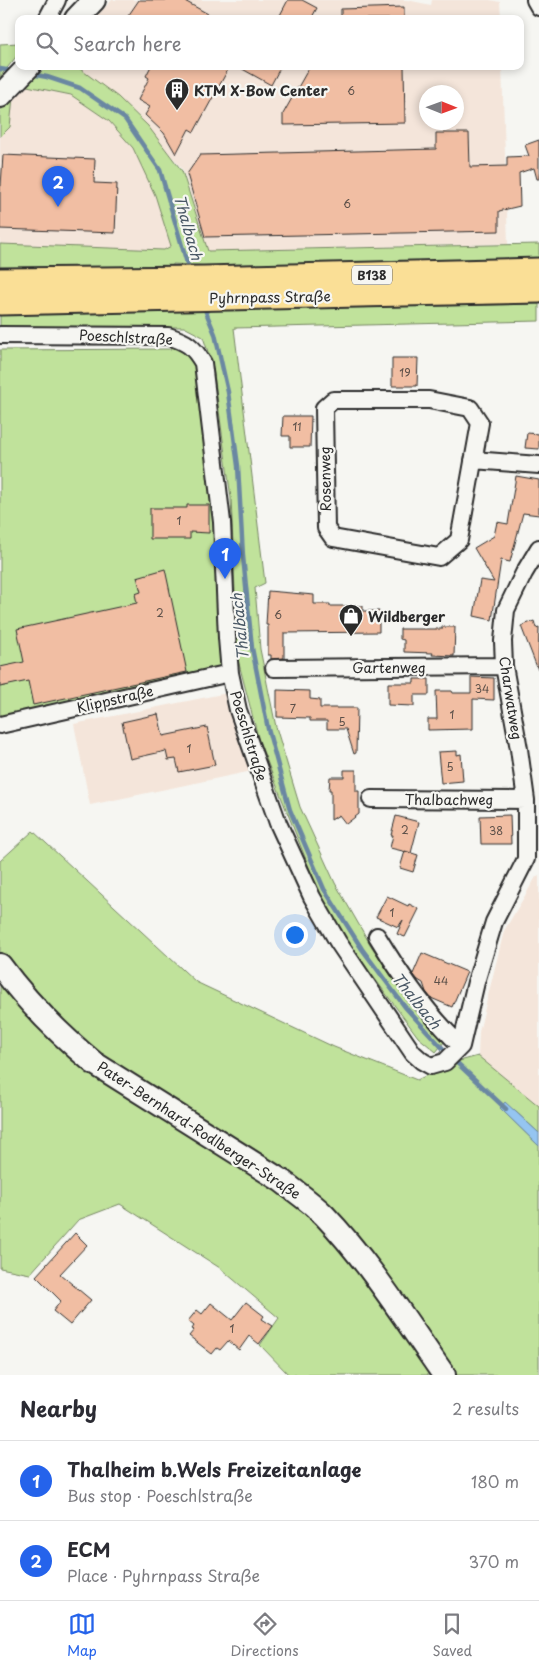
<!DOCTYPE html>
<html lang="en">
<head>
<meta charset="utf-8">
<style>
	body { margin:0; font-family:"Playpen Sans",sans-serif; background:#f7f7f7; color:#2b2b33 }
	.compass { position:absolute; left:419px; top:85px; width:45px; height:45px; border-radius:50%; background:#fff; box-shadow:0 2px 8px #0003; rotate:91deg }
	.you { position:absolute; left:294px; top:934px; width:18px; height:18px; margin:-12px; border:4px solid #fff; border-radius:50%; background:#1a73e8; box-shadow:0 0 0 8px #1a73e833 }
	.badge { display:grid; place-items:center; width:32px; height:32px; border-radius:50%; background:#2563eb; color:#fff; font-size:16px; font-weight:700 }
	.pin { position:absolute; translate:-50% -41px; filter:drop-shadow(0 1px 2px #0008) }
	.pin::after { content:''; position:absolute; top:26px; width:18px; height:15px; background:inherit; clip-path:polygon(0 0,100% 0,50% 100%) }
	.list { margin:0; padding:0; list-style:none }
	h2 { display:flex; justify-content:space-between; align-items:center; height:65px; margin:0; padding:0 20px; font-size:21px }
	h2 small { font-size:16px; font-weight:400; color:#7c7c81 }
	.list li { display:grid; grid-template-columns:32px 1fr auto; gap:15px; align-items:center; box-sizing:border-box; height:80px; padding:0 20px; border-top:1px solid #e1e1e2 }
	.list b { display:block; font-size:19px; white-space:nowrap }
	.list p { margin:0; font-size:16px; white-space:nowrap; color:#7c7c81 }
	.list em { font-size:16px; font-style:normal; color:#7c7c81 }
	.icon { flex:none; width:28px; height:28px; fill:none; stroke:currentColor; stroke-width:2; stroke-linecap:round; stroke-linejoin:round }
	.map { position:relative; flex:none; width:539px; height:1375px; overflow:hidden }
	.search { position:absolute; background:#fff; box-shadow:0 2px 8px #0003; left:15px; right:15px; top:15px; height:55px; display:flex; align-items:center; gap:12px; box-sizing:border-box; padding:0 18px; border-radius:10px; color:#7c7c81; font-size:19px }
	.sheet { height:225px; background:#fff }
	nav { display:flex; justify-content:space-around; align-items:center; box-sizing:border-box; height:70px; border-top:1px solid #e1e1e2; background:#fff; font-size:14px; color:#7c7c81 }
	nav a { display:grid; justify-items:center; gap:2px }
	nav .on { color:#2563eb }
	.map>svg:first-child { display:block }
	.built { fill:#f4e5da; fill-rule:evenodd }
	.green { fill:#c0e29b; stroke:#768663 }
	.water { fill:#95c5f1; stroke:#6b87a2 }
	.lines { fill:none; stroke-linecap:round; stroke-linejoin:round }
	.stream { stroke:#6b87a2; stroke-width:4.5 }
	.building { fill:#f1bea3; stroke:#2b2b2b }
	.street-casing { stroke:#2b2b2b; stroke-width:20 }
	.secondary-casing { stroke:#2b2b2b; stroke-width:26 }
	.primary-casing { stroke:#2b2b2b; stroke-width:29 }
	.street { stroke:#f6f6f2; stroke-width:16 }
	.secondary { stroke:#f6f6f2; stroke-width:22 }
	.primary { stroke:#fadf96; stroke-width:25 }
	.labels { text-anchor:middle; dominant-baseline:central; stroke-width:4.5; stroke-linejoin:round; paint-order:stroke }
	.number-label { font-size:11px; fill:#5c5049 }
	.shield { fill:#f6f6f2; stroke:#686867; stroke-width:1 }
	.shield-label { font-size:12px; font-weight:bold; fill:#2b2b2b }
	.poi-label { font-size:14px; font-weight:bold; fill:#2b2b2b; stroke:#f6f6f2; text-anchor:start }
	.street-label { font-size:14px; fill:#2b2b2b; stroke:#f6f6f2 }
	.water-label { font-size:15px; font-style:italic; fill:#4b5966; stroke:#f6f6f2 }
</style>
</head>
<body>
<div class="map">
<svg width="539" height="1375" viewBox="0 0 539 1375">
	<rect width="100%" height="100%" fill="#f6f6f2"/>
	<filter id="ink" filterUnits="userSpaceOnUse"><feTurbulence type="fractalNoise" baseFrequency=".02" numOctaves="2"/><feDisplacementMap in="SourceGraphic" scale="10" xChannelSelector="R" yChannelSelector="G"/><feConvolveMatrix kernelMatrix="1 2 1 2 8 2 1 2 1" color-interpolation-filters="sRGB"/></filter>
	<g filter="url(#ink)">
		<!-- built -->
		<path class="built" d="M112,0H407L431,5L432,0H490L500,2L501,19H94Z
			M75,66H502L508,244L207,251L183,170L138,116ZM426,92H456V122H426Z
			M27,86L71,95L109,121L133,148L155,195L171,246L164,250L0,244V137L10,127L13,97Z
			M227,693L252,771L90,805L74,724Z
			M539,876V1106L478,1056L479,1032L504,931L536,877Z"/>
		<!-- green -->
		<path class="green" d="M19,43V53L0,77V44Z
			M47,66H76L118,97L148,126L182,171L208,251L539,244V262L212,266L173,264L172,271L0,269V244L164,250L171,246L155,195L133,148L109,121L71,95L27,86Z
			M13,97L10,127L0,137V111Z
			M539,304V321L234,328L265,583L255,588L260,649L276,727L300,807L335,883L370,944L409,1003L445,1041L436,1052L418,1037L349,944L318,890L259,741L238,660L231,498L213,367L203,337L184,327H0V314Z
			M173,344L187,350L200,365L216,534L220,666L0,716V350L171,349Z
			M33,831L196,982L334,1047L417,1080L452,1063L478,1056L539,1106V1133L514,1110L500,1108L539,1146V1375H289L260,1345L279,1318L220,1268L120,1204L78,1220L30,1274L0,1268V1224L2,1220L0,1219V861Z"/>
		<!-- water -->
		<path class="water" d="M505,1102L539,1133V1146L500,1108Z"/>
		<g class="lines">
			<!-- stream -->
			<path class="stream" d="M0,69L13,71
				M31,74L47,77L80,88L125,119L160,170L189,270
				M203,305L215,334L228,392L238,466L243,556L252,648L268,729L290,810L324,889L362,949L405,1007L448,1054
				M454,1060L506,1109"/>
		</g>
		<!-- building -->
		<path class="building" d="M139,0H183L217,19H126Z
			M288,0H302L317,8L311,19H278Z
			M404,7V19H341V9Z
			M151,66H230L194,132L189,129L176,154L164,133L145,115L150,107L138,100L149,78L146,76Z
			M237,66H281L271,85Z
			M310,66H404L405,123L283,125V114Z
			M436,133H469L470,167L507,166V157L529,156L525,145L539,140V179H537L534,168L519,173L520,206L499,211V231L205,237L187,174L200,155L436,149Z
			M3,155L95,159L94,183L117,184L115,233L0,229V186H1Z
			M392,358H418L417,386H392Z
			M283,416H311L310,447H290V436H282Z
			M527,433L539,434V449L525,448Z
			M516,476L539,480V515L523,513L510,562L501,560L492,620L474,616L480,580L494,582L474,548L494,536L497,522L508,524Z
			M187,505H209V533L190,532V539H150V508H187Z
			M165,569L187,672L33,705L28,681L0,687V667L24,662L17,629L137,603L135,594L141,592L137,577Z
			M268,591L314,595V604H330V606H363V611H379V632L284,633V658L271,659V655H268V625H266Z
			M534,621L536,628L539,627L538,670L521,626Z
			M442,627H455L454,656L432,655L433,653L404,652V640L400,639V629H442Z
			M471,677L494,678V700L473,699V729L428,730V719H437L436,691H452L453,693H471Z
			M414,679H429V695H414V706L388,705V683H414Z
			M277,690L310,691V699L320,700V708H357L356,753L354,754L346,729H327V721H310V718L277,717Z
			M158,714L163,736L207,727L215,765L179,772L176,759L168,760L166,751L130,759L122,722Z
			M457,751V755L461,754L463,781L441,783L438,752Z
			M344,770H356V791H359V814L346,824L339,815L331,820V790H329L330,777H344Z
			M510,815L511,844H481L480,816Z
			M396,816L419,822L411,853L390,848L393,835H391Z
			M405,851L418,855L413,872L400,868Z
			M387,896L408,906L409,904L419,909L405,937L397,934L403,920L398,927L376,917Z
			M422,953L467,972L452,1007L431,998L426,992L423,983L418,980L413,974Z
			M75,1233L87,1245L60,1274L91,1300L70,1325L53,1311L61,1301L36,1276Z
			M246,1302L264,1316L262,1319L273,1326L259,1344L249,1336L239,1350L228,1341L220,1350L217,1348L212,1354L189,1336L194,1330L192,1329L194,1326L188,1321L197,1310L202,1314L211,1303L232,1320Z"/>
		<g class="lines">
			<defs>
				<path id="street" d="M535,0L539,7
					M47,19L57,0
					M0,335L168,336C187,342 193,346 203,363L222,522L227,638L230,673L238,710L278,823L312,897L338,942L413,1053L422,1061L431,1066L445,1062L461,1046L476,982L494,922L526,859V800L519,749L504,666L503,641L506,610L524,573L539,548
					M333,400H429L470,408L480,423L459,540L439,557L333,538L326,528L324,408Z
					M473,460L539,465
					M274,668L504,666
					M0,725L230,673
					M371,799L526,800
					M377,936C401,976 427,1014 461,1046"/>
				<path id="secondary" d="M76,19L94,0
					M0,96L29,66
					M0,965C27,1002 59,1034 94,1063L282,1181C296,1192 311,1202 324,1215C370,1263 406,1321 444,1375"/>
				<path id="primary" d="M0,281L204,279L539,271
					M0,302L539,290"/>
			</defs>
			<!-- street casing -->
			<use href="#street" class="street-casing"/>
			<!-- secondary casing -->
			<use href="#secondary" class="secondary-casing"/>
			<!-- primary casing -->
			<use href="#primary" class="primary-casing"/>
			<!-- street -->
			<use href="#street" class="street"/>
			<!-- secondary -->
			<use href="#secondary" class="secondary"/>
			<!-- primary -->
			<use href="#primary" class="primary"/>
		</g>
	</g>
	<!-- icons -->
	<defs>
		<symbol id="building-pin" viewBox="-11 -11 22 30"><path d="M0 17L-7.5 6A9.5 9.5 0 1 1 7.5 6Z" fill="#2b2b2b" stroke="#f6f6f2"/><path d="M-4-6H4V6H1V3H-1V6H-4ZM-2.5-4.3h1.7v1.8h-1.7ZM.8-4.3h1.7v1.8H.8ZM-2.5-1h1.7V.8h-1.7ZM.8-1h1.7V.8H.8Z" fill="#fff"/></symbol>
		<symbol id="shop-pin" viewBox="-11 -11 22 30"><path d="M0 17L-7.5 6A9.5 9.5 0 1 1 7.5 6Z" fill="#2b2b2b" stroke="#f6f6f2"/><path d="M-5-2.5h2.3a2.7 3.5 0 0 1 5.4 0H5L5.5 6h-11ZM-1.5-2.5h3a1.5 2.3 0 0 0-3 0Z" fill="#fff"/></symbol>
	</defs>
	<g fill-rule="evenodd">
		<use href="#building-pin" x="163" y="76" width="28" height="38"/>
		<use href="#shop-pin" x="337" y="602" width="28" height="38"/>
	</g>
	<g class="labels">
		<!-- number labels -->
		<g class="number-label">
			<text x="351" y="90">6</text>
			<text x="347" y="203">6</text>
			<text x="405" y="372">19</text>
			<text x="297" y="426">11</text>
			<text x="179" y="520">1</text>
			<text x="160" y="612">2</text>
			<text x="278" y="614">6</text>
			<text x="482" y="688">34</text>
			<text x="293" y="708">7</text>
			<text x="452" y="714">1</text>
			<text x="342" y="721">5</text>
			<text x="189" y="748">1</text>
			<text x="450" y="766">5</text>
			<text x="405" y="829">2</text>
			<text x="496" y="830">38</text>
			<text x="392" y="912">1</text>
			<text x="441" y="980">44</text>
			<text x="232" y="1328">1</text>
		</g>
		<!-- shield labels -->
		<rect class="shield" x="352" y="265.5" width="40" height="19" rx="4"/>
		<g class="shield-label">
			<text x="372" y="275">B138</text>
		</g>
		<!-- poi labels -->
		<g class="poi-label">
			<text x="194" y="90">KTM X-Bow Center</text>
			<text x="368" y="616">Wildberger</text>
		</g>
		<!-- street labels -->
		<g class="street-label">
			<text transform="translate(270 297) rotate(-1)">Pyhrnpass Straße</text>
			<text transform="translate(126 337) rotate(3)">Poeschlstraße</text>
			<text transform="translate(325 479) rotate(-91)">Rosenweg</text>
			<text x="389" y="667">Gartenweg</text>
			<text transform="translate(511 698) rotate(81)">Charwatweg</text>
			<text transform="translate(115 699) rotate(-13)">Klippstraße</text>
			<text transform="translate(249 736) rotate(73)">Poeschlstraße</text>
			<text x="449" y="799">Thalbachweg</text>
			<text transform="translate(199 1130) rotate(33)">Pater-Bernhard-Rodlberger-Straße</text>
		</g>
		<!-- water labels -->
		<g class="water-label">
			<text transform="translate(189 227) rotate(74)">Thalbach</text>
			<text transform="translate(239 627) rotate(-96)">Thalbach</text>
			<text transform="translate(417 1000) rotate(51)">Thalbach</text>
		</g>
	</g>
</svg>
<svg class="compass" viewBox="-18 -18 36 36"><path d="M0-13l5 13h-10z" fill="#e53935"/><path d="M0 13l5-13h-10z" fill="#7c7c81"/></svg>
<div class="you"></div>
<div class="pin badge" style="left:225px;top:579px">1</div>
<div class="pin badge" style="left:58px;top:207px">2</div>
<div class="search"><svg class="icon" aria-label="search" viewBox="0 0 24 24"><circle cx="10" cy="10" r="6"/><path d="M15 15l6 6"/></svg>Search here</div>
</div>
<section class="sheet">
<h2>Nearby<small>2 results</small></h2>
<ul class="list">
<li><span class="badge">1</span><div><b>Thalheim b.Wels Freizeitanlage</b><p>Bus stop · Poeschlstraße</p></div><em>180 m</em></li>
<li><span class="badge">2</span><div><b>ECM</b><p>Place · Pyhrnpass Straße</p></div><em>370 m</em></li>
</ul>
</section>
<nav>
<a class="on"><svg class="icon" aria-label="map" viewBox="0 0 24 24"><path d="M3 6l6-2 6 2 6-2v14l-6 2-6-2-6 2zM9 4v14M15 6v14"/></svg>Map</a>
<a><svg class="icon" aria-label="directions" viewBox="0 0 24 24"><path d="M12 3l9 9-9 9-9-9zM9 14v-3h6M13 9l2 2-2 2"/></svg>Directions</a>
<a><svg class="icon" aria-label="saved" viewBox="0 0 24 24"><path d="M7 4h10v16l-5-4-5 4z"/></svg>Saved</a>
</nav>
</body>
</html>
